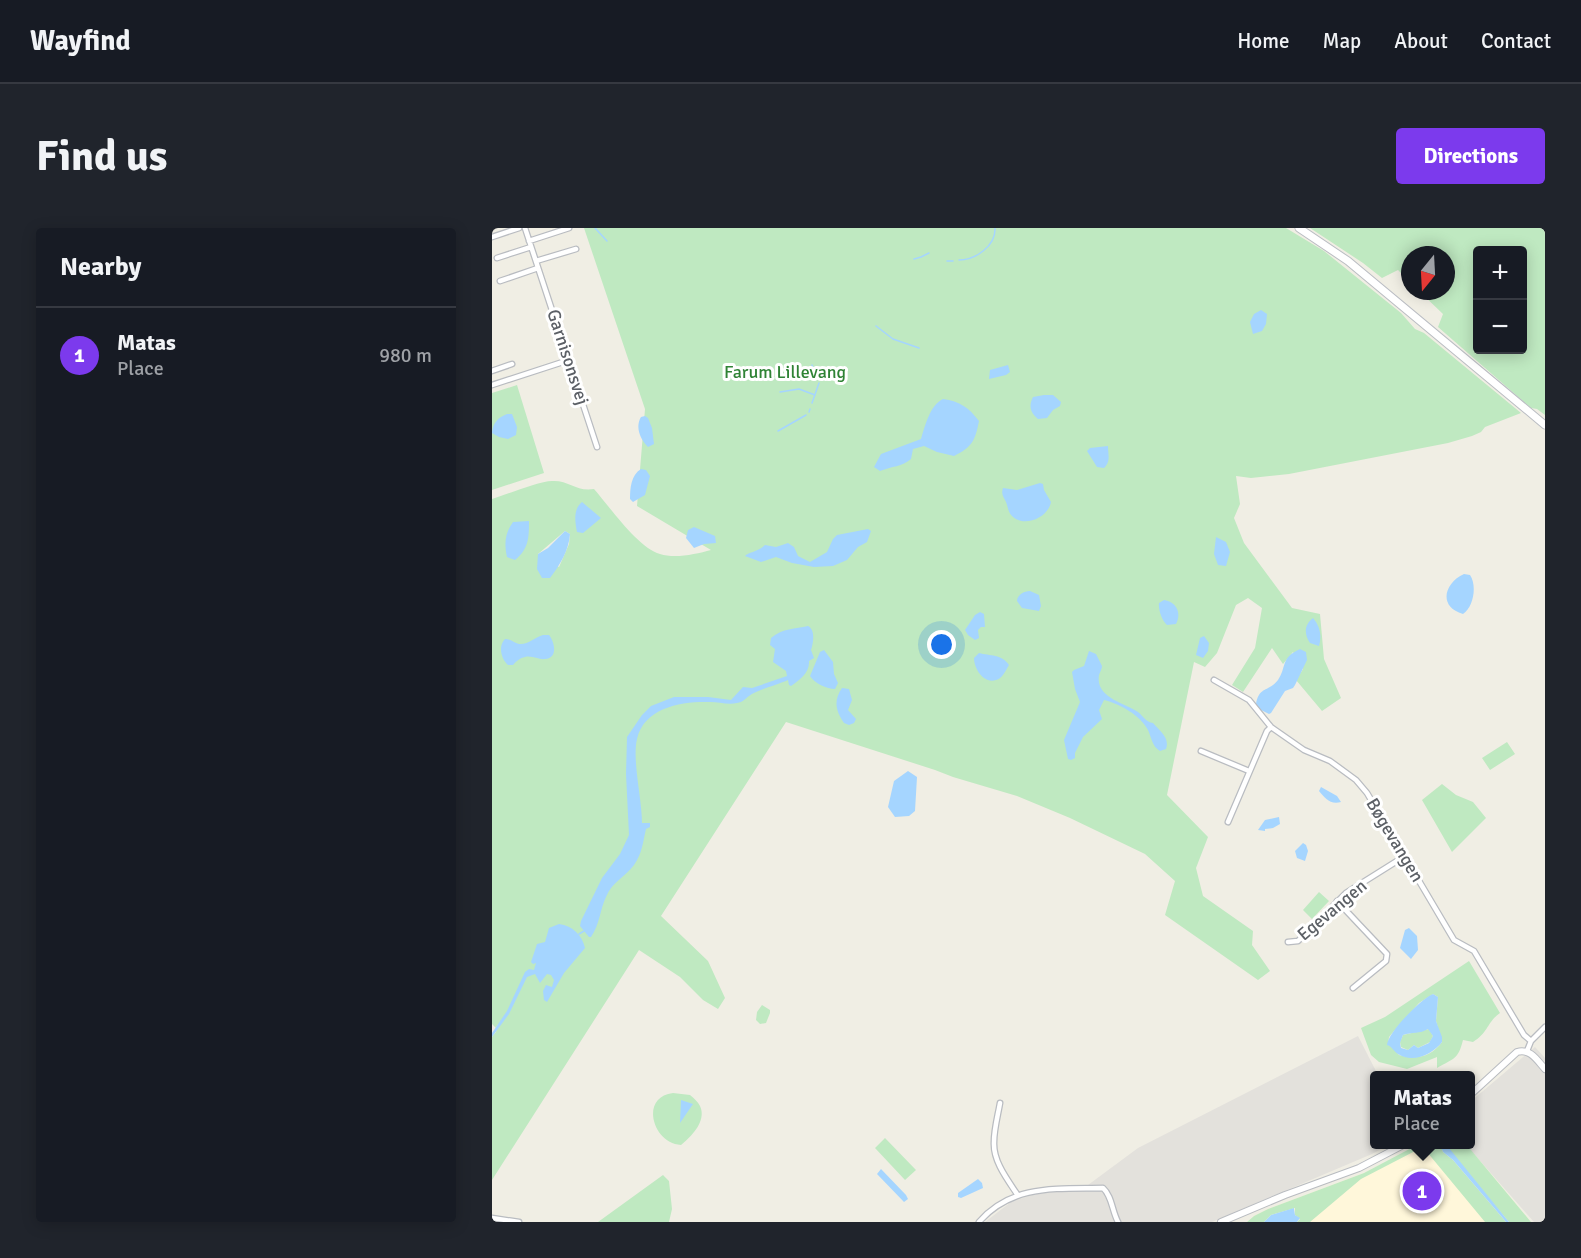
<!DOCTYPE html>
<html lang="en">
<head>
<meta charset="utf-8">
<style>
	body { margin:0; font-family:Signika,sans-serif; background:#20242c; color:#f1f3f6 }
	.controls { position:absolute; right:18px; top:18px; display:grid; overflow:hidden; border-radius:6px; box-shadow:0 3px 15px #0003 }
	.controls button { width:54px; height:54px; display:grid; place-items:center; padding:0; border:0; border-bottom:2px solid #363941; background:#171b24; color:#f1f3f6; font:30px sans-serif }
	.compass { position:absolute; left:909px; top:18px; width:54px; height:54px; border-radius:50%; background:#171b24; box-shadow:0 3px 15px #0003; rotate:198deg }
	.you { position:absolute; left:450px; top:417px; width:21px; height:21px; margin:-15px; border:4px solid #fff; border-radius:50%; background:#1a73e8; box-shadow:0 0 0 9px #1a73e833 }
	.badge { display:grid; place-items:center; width:39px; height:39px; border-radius:50%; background:#7c3aed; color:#fff; font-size:20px; font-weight:700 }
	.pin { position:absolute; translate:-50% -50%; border:3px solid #fff; box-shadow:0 2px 6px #0006 }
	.popup { position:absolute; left:878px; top:843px; width:105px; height:78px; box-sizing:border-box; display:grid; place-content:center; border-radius:6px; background:#171b24; filter:drop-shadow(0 2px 4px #0005); font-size:20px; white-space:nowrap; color:#9ea1a6 }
	.popup b { font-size:22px; color:#f1f3f6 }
	.popup::after { content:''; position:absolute; left:50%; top:100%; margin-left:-12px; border:12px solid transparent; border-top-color:#171b24 }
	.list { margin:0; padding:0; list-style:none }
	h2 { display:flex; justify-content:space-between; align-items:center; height:78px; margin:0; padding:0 24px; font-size:26px }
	h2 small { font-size:20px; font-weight:400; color:#9ea1a6 }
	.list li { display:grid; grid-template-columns:39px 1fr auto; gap:18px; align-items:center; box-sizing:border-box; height:96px; padding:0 24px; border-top:2px solid #363941 }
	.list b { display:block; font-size:22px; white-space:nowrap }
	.list p { margin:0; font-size:20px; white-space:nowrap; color:#9ea1a6 }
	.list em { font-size:20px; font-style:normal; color:#9ea1a6 }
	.map { position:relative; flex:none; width:1053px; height:994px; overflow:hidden; border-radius:6px }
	header { display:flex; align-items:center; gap:36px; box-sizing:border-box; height:84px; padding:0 30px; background:#171b24; border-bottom:2px solid #363941 }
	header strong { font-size:28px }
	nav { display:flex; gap:33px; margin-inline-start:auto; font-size:21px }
	.intro { display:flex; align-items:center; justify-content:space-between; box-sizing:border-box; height:144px; padding:0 36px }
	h1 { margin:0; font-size:42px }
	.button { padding:15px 27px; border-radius:6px; background:#7c3aed; color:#fff; font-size:21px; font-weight:700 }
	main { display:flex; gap:36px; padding:0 36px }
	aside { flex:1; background:#171b24; border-radius:6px; box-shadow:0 3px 15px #0003 }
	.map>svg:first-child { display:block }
	.commercial { fill:#fff7da }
	.industrial { fill:#e3e1dc }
	.green { fill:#bfe9c1; fill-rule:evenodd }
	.water { fill:#a5d5ff; fill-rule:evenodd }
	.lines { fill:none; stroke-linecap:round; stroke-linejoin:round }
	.stream { stroke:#a5d5ff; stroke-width:1.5 }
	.minor-casing { stroke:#b9bcc1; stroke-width:7 }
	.tertiary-casing { stroke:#b9bcc1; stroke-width:8 }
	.secondary-casing { stroke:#babdc3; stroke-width:9 }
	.minor { stroke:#fff; stroke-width:4.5 }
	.tertiary { stroke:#fff; stroke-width:6 }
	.secondary { stroke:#fff; stroke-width:7 }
	.labels { text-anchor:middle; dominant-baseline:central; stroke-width:6; stroke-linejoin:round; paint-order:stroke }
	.street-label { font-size:18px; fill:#5c6066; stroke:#fff }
	.park-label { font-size:18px; fill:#2f8335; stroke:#fff }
</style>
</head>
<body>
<header>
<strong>Wayfind</strong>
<nav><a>Home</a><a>Map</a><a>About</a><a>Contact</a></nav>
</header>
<div class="intro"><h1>Find us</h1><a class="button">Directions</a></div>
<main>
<aside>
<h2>Nearby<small></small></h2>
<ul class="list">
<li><span class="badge">1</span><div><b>Matas</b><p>Place</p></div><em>980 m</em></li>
</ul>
</aside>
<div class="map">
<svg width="1053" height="994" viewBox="0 0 1053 994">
	<rect width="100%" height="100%" fill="#f0eee4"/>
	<!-- commercial -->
	<path class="commercial" d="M974,916L1039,994H755L762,988L776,981L872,945L926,917Z"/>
	<!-- industrial -->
	<path class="industrial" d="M866,808L886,847L882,848V916L896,917L880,926L720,994H493L519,974L540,967L596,957L646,920Z
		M1043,819L1053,830V994H1042L974,917L978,916V874Z"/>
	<!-- green -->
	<path class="green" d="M92,0H794L832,23L909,85L923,101L932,105L1029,185L993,199L989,204L980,208L956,215L797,246L759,250L744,248L748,276L742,290L752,315L800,380L828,386L832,431L849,470L830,483L804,452L811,441L801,424L791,436L780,420L751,464L740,457L763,420L770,380L756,370L744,377L725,425L713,439L702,434L675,567L716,609L704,640L711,668L761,703L760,717L778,743L766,752L673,687L683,653L653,626L578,590L525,568L461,549L443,542L294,494L169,688L216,733L233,770L226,781L211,772L188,749L147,722L0,952V809L4,804L6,796L4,800L0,796V271C14,267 47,253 60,253C77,252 84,264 102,261C117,278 146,320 168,326C183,331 204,326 219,322L145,278L153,181ZM73,303L78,306L77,316L67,339L46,326Z
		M818,0H1053V187L1045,181L1039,180L946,99L951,86L927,63H954V27H918V54L906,42L890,50L871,35ZM1030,22V122H986V22Z
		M25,157L52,245L0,262V165Z
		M1015,514L1023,526L998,542L990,530Z
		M950,556L964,567L981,574L994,590L960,624L930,572Z
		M827,664L837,673L820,691L811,682Z
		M977,733L1008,785C995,794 997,804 981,814L971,812C966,832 962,830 945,840V829L915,841L887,834L879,827L869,800L893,789ZM941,766L946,769L944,793L950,814C939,829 925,832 907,827L900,818L896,817L897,809L902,803L927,775Z
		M270,777L278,782V785L274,795L268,796L264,792L265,784Z
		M937,801L941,808L938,814L926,820L922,817L916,822L909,819L908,814L911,807Z
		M181,865L198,867C202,870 206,874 208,878C215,893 199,909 189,917C161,916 147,869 181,865Z
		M393,910L424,942L413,952L383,920Z
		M974,916L1039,994H1017L952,917L949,918L951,924L961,932L1014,994H993L935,924L925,922L869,951L818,994H805L808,991L803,987V980L779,987L772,994H755L762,988L776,981L872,945L925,917Z
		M171,947L177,953L180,981L177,994H106Z"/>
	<!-- water -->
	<path class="water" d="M769,82L775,86L774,96L770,103L761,106L758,94L762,86Z
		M516,137L518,144L514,147L497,151L498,142Z
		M552,167H561L569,174L568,178L561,182L555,190L546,191C539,185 536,179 541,169Z
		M451,171C468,173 477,180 487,193C483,213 480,219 462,228L445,224L432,218L421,221L419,231C410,239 400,238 388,243L382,239L389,226L429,211C433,198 438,177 451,171Z
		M15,186H20L25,199L24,207L16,211L7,209L0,205C1,194 6,190 15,186Z
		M153,188L156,190L160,200L162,216L156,219C148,211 143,199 149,189Z
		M616,218C616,227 619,233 612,240L605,239L595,223L598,220Z
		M149,241L154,242L158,248L153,267L141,274L138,271C138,260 139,247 149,241Z
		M548,255L551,256L552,262L559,274C556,290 532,300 520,288C516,284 516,279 514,274C511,268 509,266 511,260L525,262Z
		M90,274L109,290L91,305L85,304C83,294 81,281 90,274Z
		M37,293C37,309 37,321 23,332L15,329C12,315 13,305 21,294Z
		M202,299L223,308L224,315L212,316L202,320L194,310L196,302Z
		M376,301L379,303L375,314L366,319L355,332L341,338L322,339L300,335L284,329L269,334L253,328C256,324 266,324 273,317L284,319L296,315L302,319L306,328L318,334L335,324L341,311L345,307Z
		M73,303L78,306C77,322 68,337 58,350H50L45,341L46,326L56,320Z
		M724,309L734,314L738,324L734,338L726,337L722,326Z
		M972,346L978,347C985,357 982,379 971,386C946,379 952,355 972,346Z
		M538,363L547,367L549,378L547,383L530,380L525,373C525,367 532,363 538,363Z
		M672,372C684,374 690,384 684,396L675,397C670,393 666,381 667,375Z
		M488,384L492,386L493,399H489L486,402L487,410L483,412L476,407L473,402L483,387Z
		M821,390C828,398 830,408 827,418L818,415C812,406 812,397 821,390Z
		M316,398C324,402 321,416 319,422L322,430L317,433C318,444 308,452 299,458L297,457L296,452C285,457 265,462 257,468C253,471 251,474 245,475C236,477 227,474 218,474C191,473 152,479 145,511C140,532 150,571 150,595H158V599L154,601C151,614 150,626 142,637C133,649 120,654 114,669C108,681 108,696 99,709H97L88,698L89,693L110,650L128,626L137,607L134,546L135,509L150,487L159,478L182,469H216L239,472L251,459L260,460L295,448L294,443L281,434L283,421L278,417L279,410C291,400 303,401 316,398Z
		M51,407H57C62,413 67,430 53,431C47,432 40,427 33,429C28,430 24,433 21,437H16C9,431 6,418 13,411C19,411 22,415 27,416C36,417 43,409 51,407Z
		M712,408L717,415L716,423L711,430L704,427L708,410Z
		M808,421L814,424L815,432L803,457L801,460L793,463L779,485L777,486L769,482L764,476C767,458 777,464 786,452C795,439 788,430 808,421Z
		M332,422L341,434L342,446L346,455L343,461C335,461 322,455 318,448L328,424Z
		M597,423L604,426L610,438C610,441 608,444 607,447C603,470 633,475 646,484C652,489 654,494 661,495C668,503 678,510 674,521L668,523C660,518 660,511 656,502C648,487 628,476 612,472L607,482L610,491L591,509L583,525V530L579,532L576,531L572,512L588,474L583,461L580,444L582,442L592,438Z
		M487,425C498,428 510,426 517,437C514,442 510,451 504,452C491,456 482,440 482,430Z
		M350,460L357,461L360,472L356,482L364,491L362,495L357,497L352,495C344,483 341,473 350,460Z
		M416,543L425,549L423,583L417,588L403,589L396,579L402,553Z
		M829,559L845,568L849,574C838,577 833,570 827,563Z
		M787,589L788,596L781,600L773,601V603L766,602L773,592Z
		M811,615L814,617L816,623L813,633L805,630L803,623Z
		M67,696C81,698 90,707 93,720L72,745L55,774L52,772L51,763L54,757L60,759L62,752L59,747L55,746L48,755L43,746L35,749L17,786L0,809V805L15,783L33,744L37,741L42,742L44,735L41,736L39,734L45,716L53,714L57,700Z
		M917,700L925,708L926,722L919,731L908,720L913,702Z
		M941,766L946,769L944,793L950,809V814C941,826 921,836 906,826C901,823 901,819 895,817C896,804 929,771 941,766ZM936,801L941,808L937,815L926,820L922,817L916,822L909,820L908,815L911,807C920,804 928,806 936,801Z
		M189,872L201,876L188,895Z
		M952,917L957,920L1017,994H1014L961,932L951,924L949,919Z
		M389,941L414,967L416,971L412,974L385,946Z
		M486,951L490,955L491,960L469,970L466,969V965Z
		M802,980L803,987L808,990L805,994H772L779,987Z"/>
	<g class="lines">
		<!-- stream -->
		<path class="stream" d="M103,0L115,13
			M422,31L429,29L437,25
			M467,32C483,32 504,18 503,0
			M455,33H461
			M384,98L401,111L427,120
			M320,137L324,147
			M288,164L307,161L323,167
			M320,175L327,155
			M317,184L318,181
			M286,203L314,187
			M87,706L92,703"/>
		<defs>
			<path id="minor" d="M33,0L105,219
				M0,9L27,0
				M37,13L77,0
				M5,30L39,19
				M44,33L84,21
				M8,53L46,40
				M0,143L20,136
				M0,157L77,132
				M722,452L757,472L779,499L812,522L838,533L864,552L875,565L962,712L982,723L1032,807L1039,813
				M709,523L757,543
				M736,594L775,503L779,499
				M845,673L895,726L894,733L861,760
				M796,714L806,713L854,665L913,628
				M1035,823L1039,813L1053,799
				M508,875C506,887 502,901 502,914C501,933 515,951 525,966
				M0,990L27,994
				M487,994C520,956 565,961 611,960C620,968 620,983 626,994"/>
			<path id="tertiary" d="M978,867L1025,824C1038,820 1045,832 1053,841
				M729,994L793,967L867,940L913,916"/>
			<path id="secondary" d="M807,0L856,33L1053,197"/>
		</defs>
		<!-- minor casing -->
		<use href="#minor" class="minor-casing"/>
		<!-- tertiary casing -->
		<use href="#tertiary" class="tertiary-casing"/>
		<!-- secondary casing -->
		<use href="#secondary" class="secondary-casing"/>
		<!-- minor -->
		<use href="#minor" class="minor"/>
		<!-- tertiary -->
		<use href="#tertiary" class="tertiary"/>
		<!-- secondary -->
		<use href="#secondary" class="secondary"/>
	</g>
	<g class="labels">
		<!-- street labels -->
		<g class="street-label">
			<text transform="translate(76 129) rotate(72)">Garnisonsvej</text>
			<text transform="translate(903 612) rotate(59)">Bøgevangen</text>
			<text transform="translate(840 682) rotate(-40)">Egevangen</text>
		</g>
		<!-- park labels -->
		<g class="park-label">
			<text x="293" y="144">Farum Lillevang</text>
		</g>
	</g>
</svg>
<div class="controls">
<button>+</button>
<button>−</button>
</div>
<svg class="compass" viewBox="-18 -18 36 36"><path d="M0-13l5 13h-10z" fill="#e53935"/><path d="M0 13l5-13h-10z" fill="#9ea1a6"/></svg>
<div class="you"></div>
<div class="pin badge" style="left:930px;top:963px">1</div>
<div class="popup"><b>Matas</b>Place</div>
</div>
</main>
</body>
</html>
